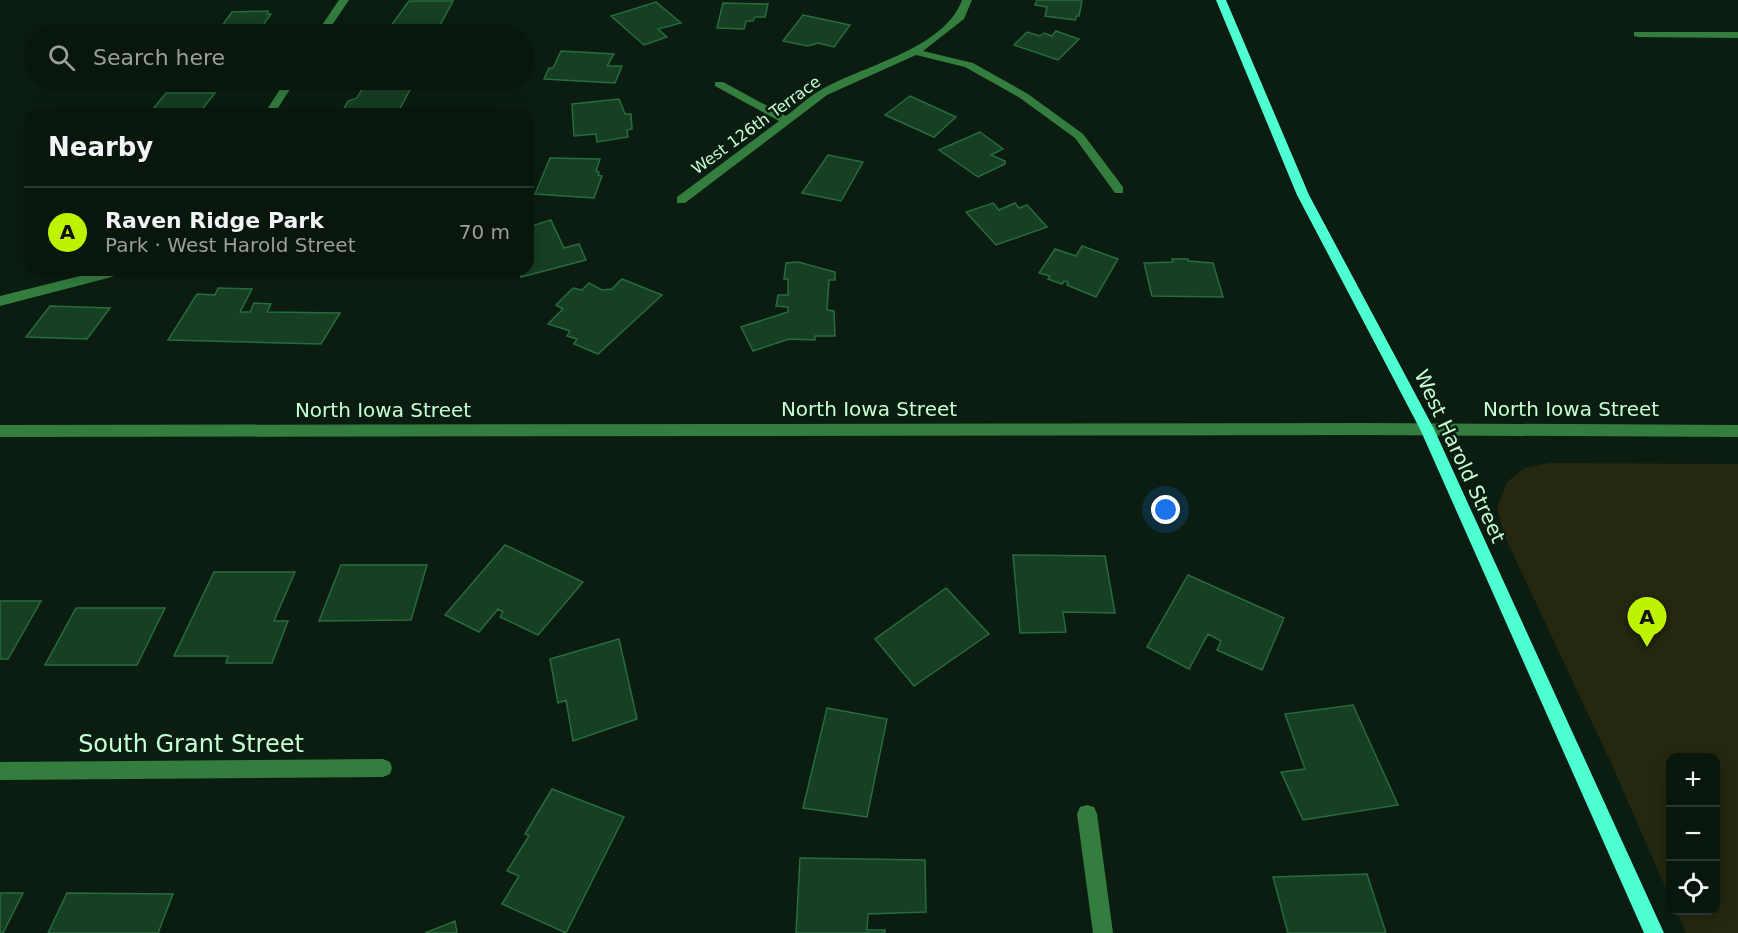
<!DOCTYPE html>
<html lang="en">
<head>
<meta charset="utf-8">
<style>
	body { margin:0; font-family:"DejaVu Sans",sans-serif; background:#16231a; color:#f1f3f6 }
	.controls { position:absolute; right:18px; bottom:18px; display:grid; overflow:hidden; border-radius:12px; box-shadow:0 3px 15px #0003 }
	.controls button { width:54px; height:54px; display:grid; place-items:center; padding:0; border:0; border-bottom:2px solid #29352d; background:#08160c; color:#f1f3f6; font:30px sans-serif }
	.you { position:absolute; left:1166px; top:510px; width:21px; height:21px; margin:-15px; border:4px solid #fff; border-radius:50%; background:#1a73e8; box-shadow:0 0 0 9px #1a73e833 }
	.badge { display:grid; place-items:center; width:39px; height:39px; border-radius:50%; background:#bdf200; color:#111; font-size:20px; font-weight:700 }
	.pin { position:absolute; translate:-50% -50px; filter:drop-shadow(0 2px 3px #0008) }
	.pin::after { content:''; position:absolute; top:32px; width:21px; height:18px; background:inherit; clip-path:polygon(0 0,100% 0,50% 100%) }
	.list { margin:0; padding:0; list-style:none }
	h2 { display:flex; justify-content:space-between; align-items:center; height:78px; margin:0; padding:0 24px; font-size:26px }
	h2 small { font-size:20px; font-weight:400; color:#989f9d }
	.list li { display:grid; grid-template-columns:39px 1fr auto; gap:18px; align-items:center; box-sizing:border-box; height:90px; padding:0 24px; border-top:2px solid #29352d }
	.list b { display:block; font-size:22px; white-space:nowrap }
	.list p { margin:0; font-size:20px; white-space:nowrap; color:#989f9d }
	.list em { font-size:20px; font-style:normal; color:#989f9d }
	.icon { flex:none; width:33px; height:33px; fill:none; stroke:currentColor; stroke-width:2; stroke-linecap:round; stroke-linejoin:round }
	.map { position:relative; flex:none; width:1738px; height:933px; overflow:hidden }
	.search { position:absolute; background:#08160c; box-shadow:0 3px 15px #0003; left:24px; top:24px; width:510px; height:66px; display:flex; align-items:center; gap:15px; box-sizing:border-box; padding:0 21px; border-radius:33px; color:#989f9d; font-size:22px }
	.panel { position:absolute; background:#08160c; box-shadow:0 3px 15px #0003; left:24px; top:108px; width:510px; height:168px; border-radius:18px }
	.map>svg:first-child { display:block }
	.green { fill:#25270e }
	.building { fill:#163f23; stroke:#276c3d; stroke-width:1.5 }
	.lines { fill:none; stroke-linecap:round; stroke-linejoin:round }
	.minor { fill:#337e3f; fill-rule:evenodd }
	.major { fill:#4effd1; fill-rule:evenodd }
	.labels { text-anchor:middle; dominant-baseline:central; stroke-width:5; stroke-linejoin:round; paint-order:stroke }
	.far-street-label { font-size:16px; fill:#c7ffd4; stroke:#0b1d10 }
	.street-label { font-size:20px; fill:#c7ffd4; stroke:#0b1d10 }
	.near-street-label { font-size:24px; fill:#c7ffd4; stroke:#0b1d10 }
</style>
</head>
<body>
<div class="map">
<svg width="1738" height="933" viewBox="0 0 1738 933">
	<rect width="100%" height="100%" fill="#0b1d10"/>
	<!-- green -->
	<path class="green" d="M1550,463L1738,464V933H1686L1676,911L1716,910V758H1670V898L1612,765L1505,537L1497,508L1507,482L1524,468Z"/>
	<!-- building -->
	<path class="building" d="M1037,0H1082L1079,16H1077L1075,20L1045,16L1047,7L1035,5Z
		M409,1H453L439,27H390Z
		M656,2L681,23L658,29L667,37L644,45L611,16Z
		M723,3L768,4L765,17H755L753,21H746L744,29L717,28Z
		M268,11L267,14H271L261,28H256L252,34H216L232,12Z
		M803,15L850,25L834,47L818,43L808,46L783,41Z
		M1056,31L1079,39L1058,60L1014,45L1027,32L1040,36L1044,33L1052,36Z
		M561,51L614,54L607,66H622L615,83L544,79L549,68H553Z
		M363,87L411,88L397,114H341L348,101L357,98Z
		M166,93H215L200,112L149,114Z
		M910,96L956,117L934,137L885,115Z
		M619,99L625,114H631L632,129L627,130L628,137L597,142L596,134L574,136L572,104Z
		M980,132L1003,149L991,155L1005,161V164L978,177L939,150Z
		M828,155L863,162L841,201L802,193Z
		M550,158L600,159L596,171L599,172L598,175L602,176L594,198L535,194Z
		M993,203L999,210L1015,203L1019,208L1027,205L1047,227L996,245L966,212Z
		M551,220L564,248L579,244L586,260L521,277L519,270H528V227Z
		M1082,246L1118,259L1096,297L1067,285L1068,282L1064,281L1062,284L1048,279L1050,276L1039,273L1055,249L1076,256Z
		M1172,259H1188V261L1213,263L1223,297L1152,296L1144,263L1173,262Z
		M798,262L835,272V280H829L827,310L834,311L835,336H815V340L789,339L753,351L741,327L788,312V307L776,306L778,295H788V279H784L786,263Z
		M622,279L662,295L598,354L574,344L577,339L567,336L570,331L548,324L563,309L556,305L573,288L582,290L589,283L602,290L612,289Z
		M218,288L252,289L240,312H250L254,303L271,304L267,312L340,313L321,344L168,340L197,294L215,295Z
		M50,306L110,308L87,339L26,337Z
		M505,545L583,582L538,635L500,617L503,612L498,609L479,632L445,615Z
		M1013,555L1105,556L1115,613L1063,612L1066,632L1020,633Z
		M341,565H427L411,620L319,621Z
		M214,572H295L274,621H288L272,663H226L228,656H174Z
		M1188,575L1284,618L1262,670L1217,650L1221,641L1208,634L1189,669L1147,647Z
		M946,588L989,634L914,686L875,639Z
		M0,601H41L8,659H0Z
		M76,608H165L137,665H45Z
		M619,639L637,719L573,741L566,700L558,703L550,659Z
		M1353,705L1398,805L1303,820L1281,772L1305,769L1285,714Z
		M827,708L887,719L867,817L803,808Z
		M552,789L624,817L566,933L502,904L519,876L507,871L529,836L525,834Z
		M800,858L925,860L926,912L868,914L867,930H885V933H796Z
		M1367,874L1386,933H1288L1273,877Z
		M0,893H23L3,933H0Z
		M67,893L173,894L158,933H48Z
		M455,921L457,933H425Z"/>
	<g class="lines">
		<!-- minor -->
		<path class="minor" d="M339,0H349L326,34H316Z
			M962,0H972L964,19L923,51L973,63L1028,94L1083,134L1123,187V193H1115L1075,138L1020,98L965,67L916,55L827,95L685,203H677V197L779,121L715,86V82H723L786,116C797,108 807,98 819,91C860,66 944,50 962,0Z
			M1634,32H1738V38L1638,37L1634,36Z
			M286,80H296L274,114H264Z
			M104,270H124L123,273L108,278L0,306V296Z
			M1361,423L1738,425V437L1361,435L0,437V425Z
			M383,759L390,762L392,768L390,774L383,777L0,780V762Z
			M1087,805L1094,807L1097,814L1113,933H1093L1077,814L1080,807Z"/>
		<!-- major -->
		<path class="major" d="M1216,0H1226L1309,195L1434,429L1664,933H1644L1420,429L1297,195Z"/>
	</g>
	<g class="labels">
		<!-- far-street labels -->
		<g class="far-street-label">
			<text transform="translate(756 125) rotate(-36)">West 126th Terrace</text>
		</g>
		<!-- street labels -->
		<g class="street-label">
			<text x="869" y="409">North Iowa Street</text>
			<text x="1571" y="409">North Iowa Street</text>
			<text x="383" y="410">North Iowa Street</text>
			<text transform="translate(1460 456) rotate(65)">West Harold Street</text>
		</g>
		<!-- near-street labels -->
		<g class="near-street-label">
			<text x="191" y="744">South Grant Street</text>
		</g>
	</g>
</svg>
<div class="controls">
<button>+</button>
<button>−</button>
<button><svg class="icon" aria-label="locate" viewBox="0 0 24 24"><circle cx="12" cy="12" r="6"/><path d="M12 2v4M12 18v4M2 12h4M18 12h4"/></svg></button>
</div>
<div class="you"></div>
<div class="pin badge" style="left:1647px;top:647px">A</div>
<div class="search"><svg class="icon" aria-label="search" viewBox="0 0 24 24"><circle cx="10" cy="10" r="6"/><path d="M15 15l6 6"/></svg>Search here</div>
<section class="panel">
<h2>Nearby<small></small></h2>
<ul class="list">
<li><span class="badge">A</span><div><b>Raven Ridge Park</b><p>Park · West Harold Street</p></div><em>70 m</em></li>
</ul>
</section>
</div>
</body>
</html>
